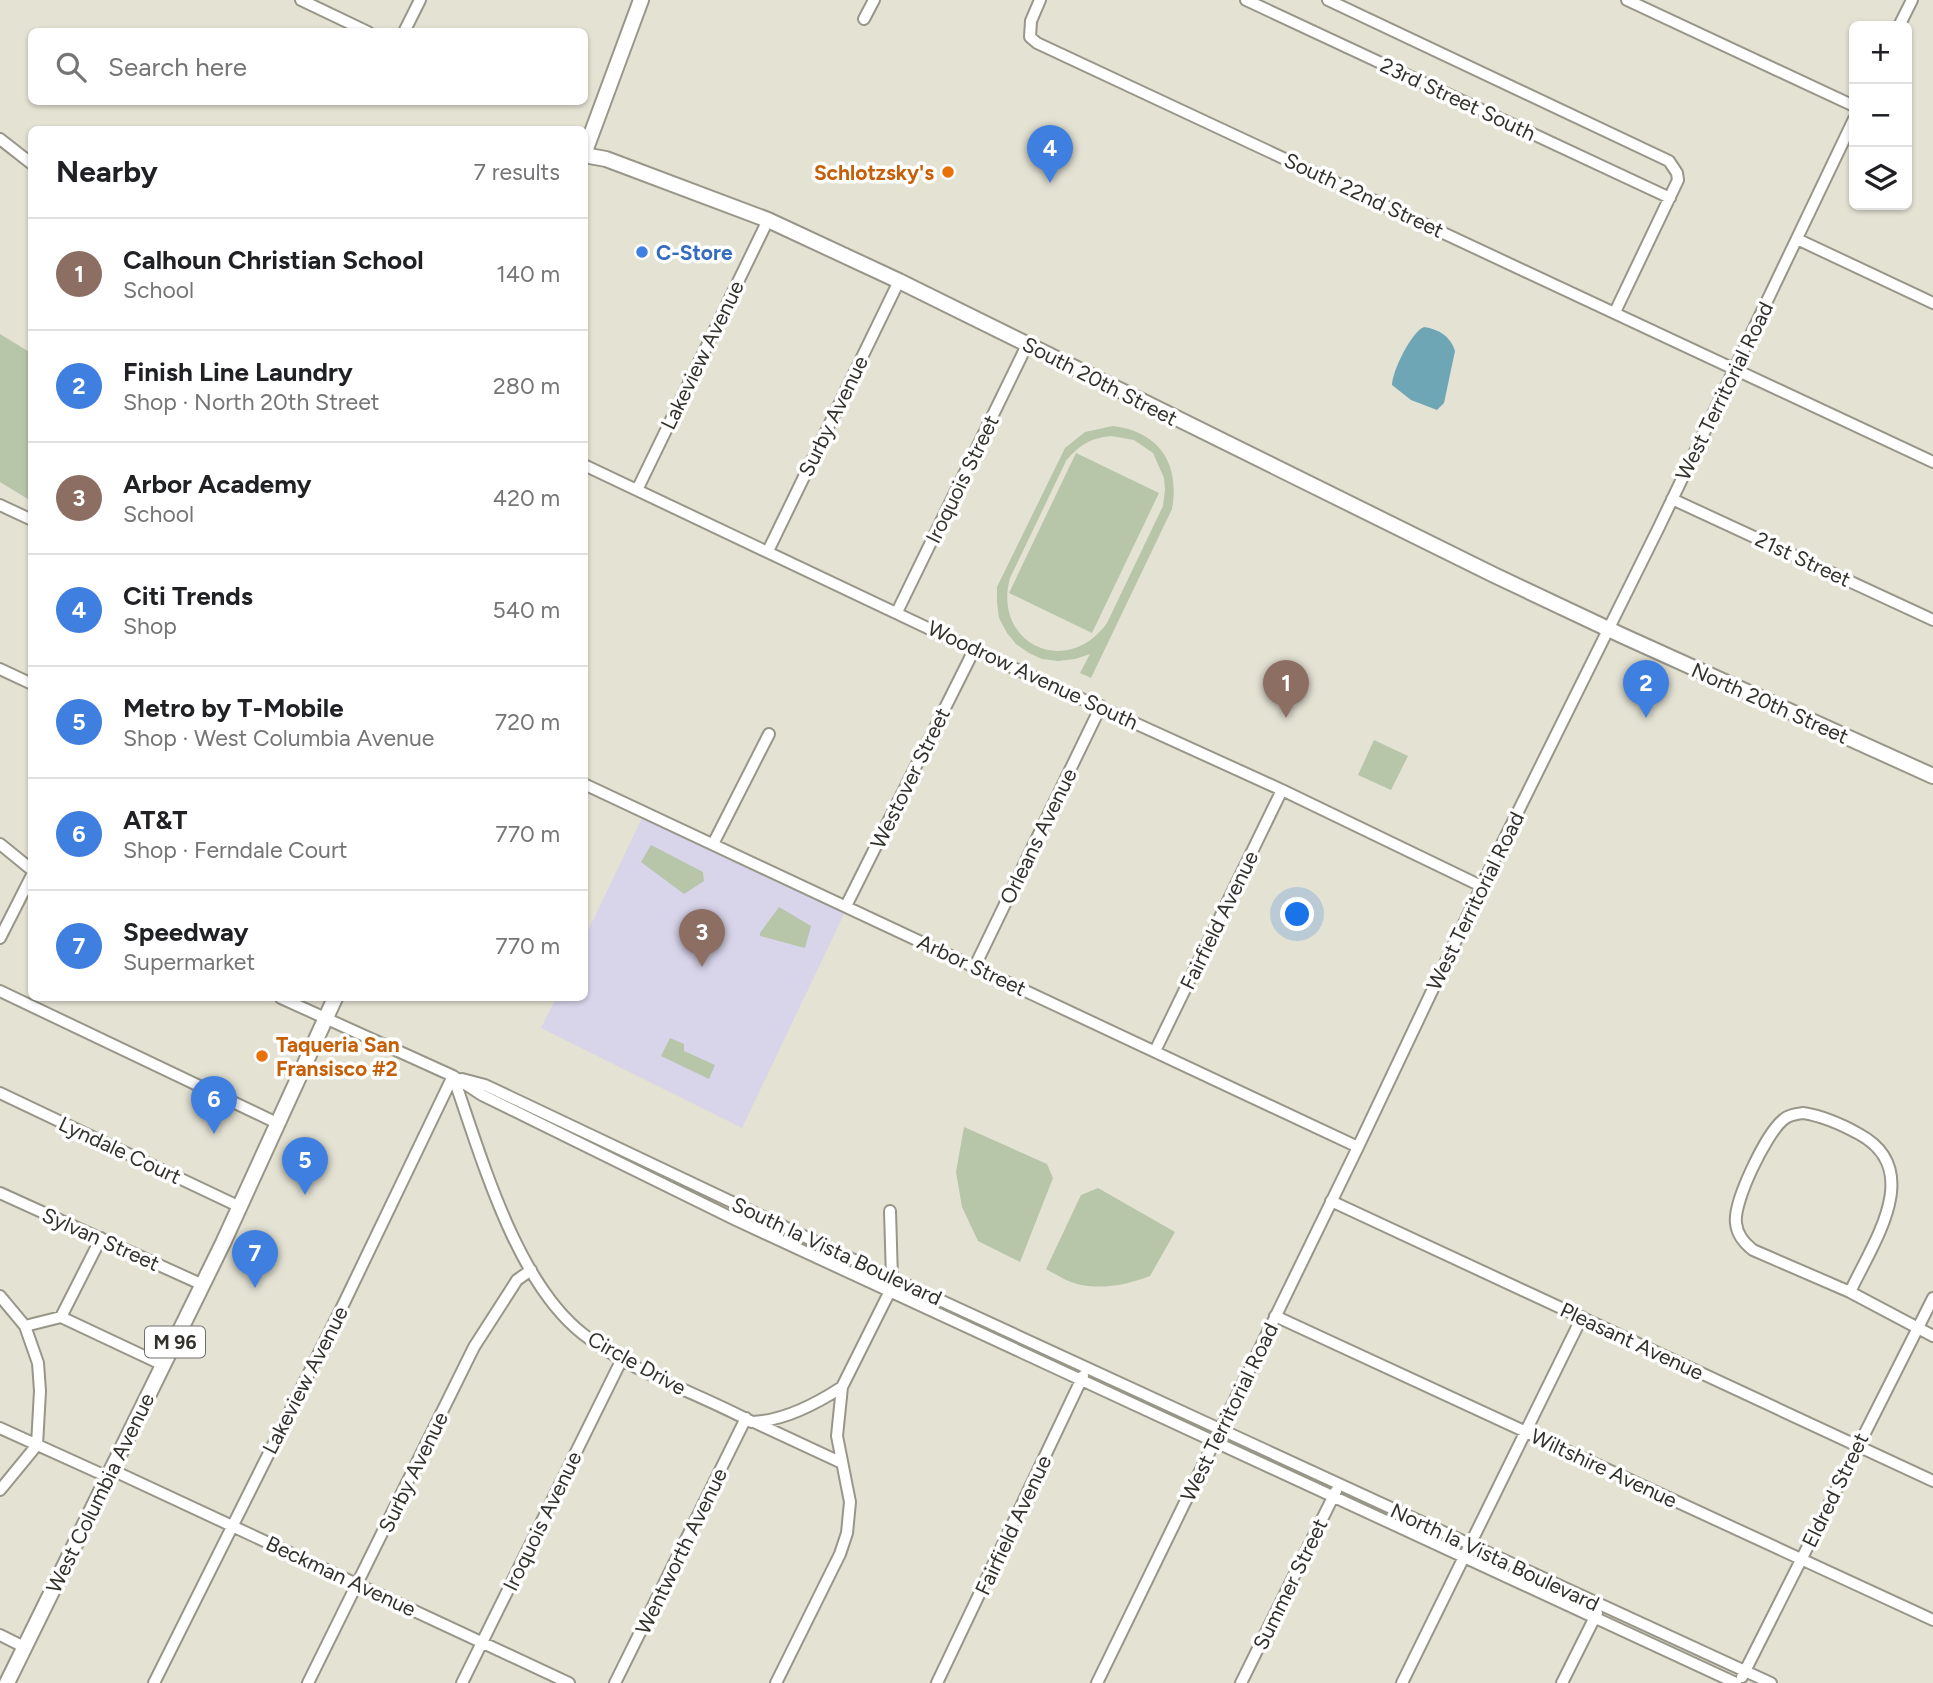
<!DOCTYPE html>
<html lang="en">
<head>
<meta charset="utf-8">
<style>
	body { margin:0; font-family:Figtree,sans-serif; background:#f6f6f6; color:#202124 }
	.controls { position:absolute; right:21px; top:21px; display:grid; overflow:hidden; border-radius:10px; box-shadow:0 2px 5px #0004 }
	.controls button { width:63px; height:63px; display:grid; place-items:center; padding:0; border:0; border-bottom:2px solid #e0e0e0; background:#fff; color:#202124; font:35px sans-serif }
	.you { position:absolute; left:1298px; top:915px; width:24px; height:24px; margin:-18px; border:5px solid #fff; border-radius:50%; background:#1a73e8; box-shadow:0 0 0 10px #1a73e833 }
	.badge { display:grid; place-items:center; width:46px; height:46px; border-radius:50%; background:#917319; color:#fff; font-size:23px; font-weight:700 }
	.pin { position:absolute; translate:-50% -58px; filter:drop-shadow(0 2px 4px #0008) }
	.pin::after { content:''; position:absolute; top:37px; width:24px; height:21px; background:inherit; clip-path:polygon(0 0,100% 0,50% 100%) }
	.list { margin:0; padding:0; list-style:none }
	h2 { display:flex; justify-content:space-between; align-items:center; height:91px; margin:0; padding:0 28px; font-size:30px }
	h2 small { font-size:23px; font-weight:400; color:#757577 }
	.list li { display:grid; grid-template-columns:46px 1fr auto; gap:21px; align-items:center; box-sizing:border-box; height:112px; padding:0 28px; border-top:2px solid #e0e0e0 }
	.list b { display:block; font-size:26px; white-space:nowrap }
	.list p { margin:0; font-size:23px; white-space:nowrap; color:#757577 }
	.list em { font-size:23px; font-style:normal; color:#757577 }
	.icon { flex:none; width:38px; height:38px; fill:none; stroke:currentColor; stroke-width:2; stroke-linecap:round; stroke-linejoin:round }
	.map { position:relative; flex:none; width:1933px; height:1683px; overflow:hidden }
	.search { position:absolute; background:#fff; box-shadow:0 2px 5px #0004; left:28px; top:28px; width:560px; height:77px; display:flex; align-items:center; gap:18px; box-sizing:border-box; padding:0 24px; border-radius:10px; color:#757577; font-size:26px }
	.panel { position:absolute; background:#fff; box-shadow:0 2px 5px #0004; left:28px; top:126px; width:560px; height:875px; border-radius:10px }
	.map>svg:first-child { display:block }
	.education { fill:#d8d4ea }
	.green { fill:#b7c5a9; fill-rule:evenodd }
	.water { fill:#6fa6b5 }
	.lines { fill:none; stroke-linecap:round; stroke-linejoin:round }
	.minor-casing { stroke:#989688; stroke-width:14 }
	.major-casing { stroke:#989688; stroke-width:18 }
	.minor { stroke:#fff; stroke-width:10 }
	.major { stroke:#fff; stroke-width:14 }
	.food-dot { fill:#e8710a; stroke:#fff; stroke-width:2.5 }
	.shop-dot { fill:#3f7fe0; stroke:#fff; stroke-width:2.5 }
	.labels { text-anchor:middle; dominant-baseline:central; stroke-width:7; stroke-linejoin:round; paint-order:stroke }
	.shield { fill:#fff; stroke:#706f6b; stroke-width:2 }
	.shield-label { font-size:19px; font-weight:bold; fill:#32312b }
	.street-label { font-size:21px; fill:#32312b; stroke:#fff }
	.food-label { font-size:21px; font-weight:bold; fill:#c56008; stroke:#fff; text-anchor:end }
	.shop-label { font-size:21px; font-weight:bold; fill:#366cbe; stroke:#fff; text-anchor:start }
</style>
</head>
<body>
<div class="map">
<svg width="1933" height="1683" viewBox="0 0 1933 1683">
	<rect width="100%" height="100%" fill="#e4e2d3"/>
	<!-- education -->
	<path class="education" d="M643,816L845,912L742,1128L541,1028L556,998H584L585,937Z"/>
	<!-- green -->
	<path class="green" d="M0,334L31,353V501L0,482Z
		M1113,426C1160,432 1180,464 1172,509L1091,678L1080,673L1090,654L1075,659L1058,661L1042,659L1029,653L1016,644L1007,633L999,618L997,602V587L1065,448L1085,432ZM1111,436L1134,440L1153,453L1164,478L1165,490L1163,506L1107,623C1067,679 992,644 1010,578L1066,461C1079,445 1091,438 1111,436Z
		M1076,453L1159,493L1092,633L1009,593Z
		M1374,740L1408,756L1391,790L1358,775Z
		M651,845L703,872L704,881L684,894L641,862Z
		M779,907L811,926L805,948L760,936V933Z
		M670,1038L684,1044V1051L715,1065L709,1079L661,1056Z
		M964,1127L1047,1164L1053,1178L1020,1262L978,1241L962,1207L956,1172Z
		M1098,1188L1175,1232L1150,1276C1127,1285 1101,1290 1077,1284C1066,1281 1055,1274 1046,1269L1081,1195Z"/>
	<!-- water -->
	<path class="water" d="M1424,327C1439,329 1451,337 1455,351L1444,403L1437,410L1411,400L1392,385C1392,371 1412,331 1424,327Z"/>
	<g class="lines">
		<defs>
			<path id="minor" d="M301,0L368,32
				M1040,0L1031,21L1030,37L1037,43L1933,462
				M1246,0L1670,198
				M1328,0L1669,161L1677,173L1678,180L1615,312
				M1627,0L1854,106
				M864,19L874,0
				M1899,26L1912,0
				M404,32L420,0
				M0,139L32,164
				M1797,239L1933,303
				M584,465L974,650L1282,790L1481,886
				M637,490L768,220
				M1672,499L1933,620
				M0,505L32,520
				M768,551L899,281
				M897,612L1027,345
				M0,669L32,684
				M584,784L1358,1147
				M0,844L32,870
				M713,844L769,734
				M846,906L974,650
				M0,938L32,875
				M975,966L1101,706
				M0,991L279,1124
				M281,998L453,1076L482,1095L736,1220L1736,1683
				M1155,1051L1282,790
				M453,1076C481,1155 515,1281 583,1334C631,1372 698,1393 752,1422C784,1421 816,1404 842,1387
				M462,1079L485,1085L892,1278L1771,1683
				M0,1093L240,1207
				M1803,1113C1823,1116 1841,1124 1859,1134C1926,1170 1872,1244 1850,1292L1753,1250C1744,1243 1737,1235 1736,1223C1733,1202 1766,1134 1783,1120C1788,1115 1796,1114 1803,1113Z
				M0,1193L203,1285
				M1331,1201L1933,1481
				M1850,1292L1933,1336
				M0,1296L25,1326L38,1363L40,1391L37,1445L0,1490
				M1275,1316L1933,1620
				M61,1317L163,1365
				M25,1326L61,1317L101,1238
				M756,1423L842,1463
				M0,1428L108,1477
				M112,1470L569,1683
				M0,1635L24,1647
				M1742,1677L1933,1298
				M154,1683L344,1303L453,1076
				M308,1683L474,1347L517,1280L531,1270
				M462,1683L622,1359
				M615,1683L746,1418
				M776,1683L840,1554L847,1533L850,1502L837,1436L842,1387L890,1291L892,1278L890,1211
				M937,1683L1083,1376
				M1097,1683L1358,1147L1496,856L1659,527L1854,119
				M1241,1683L1336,1491
				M1402,1683L1582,1317
				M1562,1683L1597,1613"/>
			<path id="major" d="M584,154L641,0
				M584,155L606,159L768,220L899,281L1494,575L1621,635L1933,776
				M7,1683L223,1243L335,998"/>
		</defs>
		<!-- minor casing -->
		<use href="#minor" class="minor-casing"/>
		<!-- major casing -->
		<use href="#major" class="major-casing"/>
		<!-- minor -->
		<use href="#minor" class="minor"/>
		<!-- major -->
		<use href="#major" class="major"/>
	</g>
	<!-- markers -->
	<g class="food-dot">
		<circle cx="948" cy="172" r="7"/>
		<circle cx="262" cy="1056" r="7"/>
	</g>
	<circle class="shop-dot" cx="642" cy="252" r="7"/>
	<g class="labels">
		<!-- shield labels -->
		<rect class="shield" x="145" y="1326.5" width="60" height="31" rx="5"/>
		<g class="shield-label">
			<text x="175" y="1342">M 96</text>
		</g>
		<!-- street labels -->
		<g class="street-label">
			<text transform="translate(1458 99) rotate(25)">23rd Street South</text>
			<text transform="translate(1364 195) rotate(25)">South 22nd Street</text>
			<text transform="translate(702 355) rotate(-64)">Lakeview Avenue</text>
			<text transform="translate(1100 381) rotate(27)">South 20th Street</text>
			<text transform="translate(1724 391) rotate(-64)">West Territorial Road</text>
			<text transform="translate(833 416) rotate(-64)">Surby Avenue</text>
			<text transform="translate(962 479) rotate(-64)">Iroquois Street</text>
			<text transform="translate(1803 559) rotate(25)">21st Street</text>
			<text transform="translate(1033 675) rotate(25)">Woodrow Avenue South</text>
			<text transform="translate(1770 703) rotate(24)">North 20th Street</text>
			<text transform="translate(910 778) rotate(-64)">Westover Street</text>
			<text transform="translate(1038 836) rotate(-64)">Orleans Avenue</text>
			<text transform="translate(1475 901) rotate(-64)">West Territorial Road</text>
			<text transform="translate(1219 920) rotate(-64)">Fairfield Avenue</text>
			<text transform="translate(972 965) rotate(25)">Arbor Street</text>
			<text transform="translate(120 1150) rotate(25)">Lyndale Court</text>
			<text transform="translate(101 1239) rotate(24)">Sylvan Street</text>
			<text transform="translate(837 1251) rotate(25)">South la Vista Boulevard</text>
			<text transform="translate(1632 1341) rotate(25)">Pleasant Avenue</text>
			<text transform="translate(637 1363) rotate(29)">Circle Drive</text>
			<text transform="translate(305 1380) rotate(-63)">Lakeview Avenue</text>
			<text transform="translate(1229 1412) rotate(-64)">West Territorial Road</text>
			<text transform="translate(1604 1468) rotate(25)">Wiltshire Avenue</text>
			<text transform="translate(413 1472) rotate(-64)">Surby Avenue</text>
			<text transform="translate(1835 1490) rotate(-64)">Eldred Street</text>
			<text transform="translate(100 1493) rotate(-64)">West Columbia Avenue</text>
			<text transform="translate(542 1521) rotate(-64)">Iroquois Avenue</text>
			<text transform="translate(1013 1525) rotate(-65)">Fairfield Avenue</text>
			<text transform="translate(681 1551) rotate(-64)">Wentworth Avenue</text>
			<text transform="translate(1495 1557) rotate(25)">North la Vista Boulevard</text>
			<text transform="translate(341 1576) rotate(25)">Beckman Avenue</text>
			<text transform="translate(1290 1584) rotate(-64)">Summer Street</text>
		</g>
		<!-- food labels -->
		<g class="food-label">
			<text x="934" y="172">Schlotzsky's</text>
			<text x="276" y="1044" text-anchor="start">Taqueria San<tspan x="276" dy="24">Fransisco #2</tspan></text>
		</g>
		<!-- shop labels -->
		<g class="shop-label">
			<text x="656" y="252">C-Store</text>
		</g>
	</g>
</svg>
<div class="controls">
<button>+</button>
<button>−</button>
<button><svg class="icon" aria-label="layers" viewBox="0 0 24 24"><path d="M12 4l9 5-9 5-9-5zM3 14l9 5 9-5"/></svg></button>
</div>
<div class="you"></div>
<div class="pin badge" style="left:1286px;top:718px;background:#8d6e63">1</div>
<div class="pin badge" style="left:1646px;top:718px;background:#3f7fe0">2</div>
<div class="pin badge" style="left:702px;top:967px;background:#8d6e63">3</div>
<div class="pin badge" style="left:1050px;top:183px;background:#3f7fe0">4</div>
<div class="pin badge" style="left:305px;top:1195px;background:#3f7fe0">5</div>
<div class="pin badge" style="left:214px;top:1134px;background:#3f7fe0">6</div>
<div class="pin badge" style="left:255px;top:1288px;background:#3f7fe0">7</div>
<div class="search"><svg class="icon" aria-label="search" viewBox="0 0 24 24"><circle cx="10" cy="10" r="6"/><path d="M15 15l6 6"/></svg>Search here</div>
<section class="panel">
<h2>Nearby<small>7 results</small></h2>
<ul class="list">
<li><span class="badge" style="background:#8d6e63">1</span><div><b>Calhoun Christian School</b><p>School</p></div><em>140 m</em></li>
<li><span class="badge" style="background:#3f7fe0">2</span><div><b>Finish Line Laundry</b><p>Shop · North 20th Street</p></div><em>280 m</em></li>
<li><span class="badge" style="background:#8d6e63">3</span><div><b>Arbor Academy</b><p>School</p></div><em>420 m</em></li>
<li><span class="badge" style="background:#3f7fe0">4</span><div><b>Citi Trends</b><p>Shop</p></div><em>540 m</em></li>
<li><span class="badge" style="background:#3f7fe0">5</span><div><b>Metro by T-Mobile</b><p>Shop · West Columbia Avenue</p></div><em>720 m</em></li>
<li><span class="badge" style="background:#3f7fe0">6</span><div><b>AT&amp;T</b><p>Shop · Ferndale Court</p></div><em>770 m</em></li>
<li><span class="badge" style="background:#3f7fe0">7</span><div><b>Speedway</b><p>Supermarket</p></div><em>770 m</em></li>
</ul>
</section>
</div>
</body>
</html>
